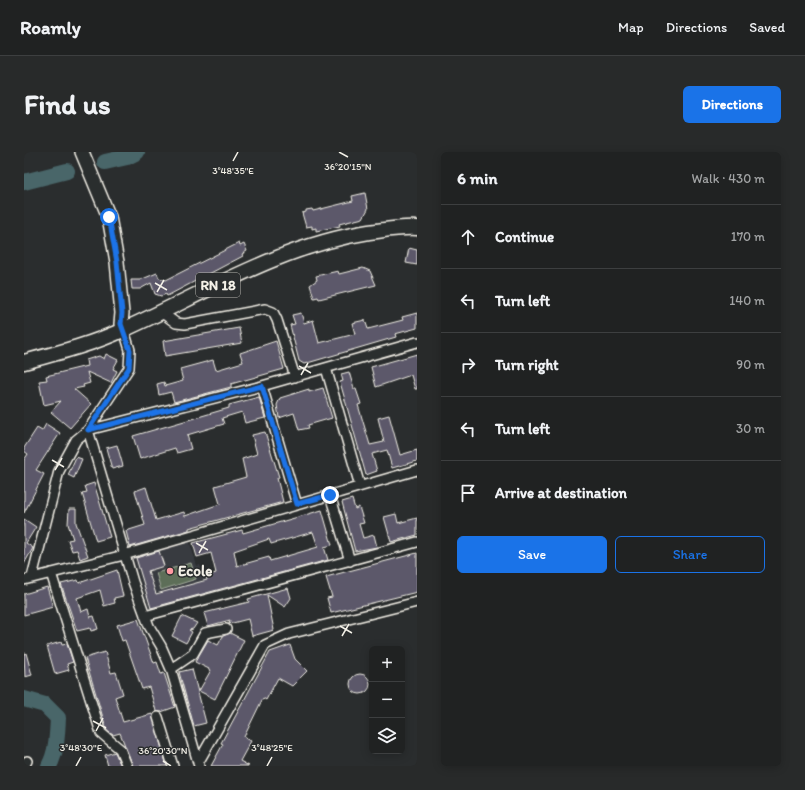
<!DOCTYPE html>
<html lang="en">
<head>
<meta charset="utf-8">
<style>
	body { margin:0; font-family:Itim,sans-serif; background:#282a2a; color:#f1f3f6 }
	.controls { position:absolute; right:12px; bottom:12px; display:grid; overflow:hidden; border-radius:6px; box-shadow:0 2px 10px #0003 }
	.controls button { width:36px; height:36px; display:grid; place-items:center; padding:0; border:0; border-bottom:1px solid #3d3f40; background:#202222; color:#f1f3f6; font:20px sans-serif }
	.stop { position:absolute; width:12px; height:12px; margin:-9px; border:3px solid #1a73e8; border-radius:50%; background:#fff }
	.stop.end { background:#1a73e8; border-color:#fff; box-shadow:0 1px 4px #0008 }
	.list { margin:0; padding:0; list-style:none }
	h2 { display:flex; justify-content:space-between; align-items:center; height:52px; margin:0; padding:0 16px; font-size:17px }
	h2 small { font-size:13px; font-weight:400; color:#a2a4a5 }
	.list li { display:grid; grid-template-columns:26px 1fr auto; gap:12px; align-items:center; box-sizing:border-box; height:64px; padding:0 16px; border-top:1px solid #3d3f40 }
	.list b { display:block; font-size:15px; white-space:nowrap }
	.list em { font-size:13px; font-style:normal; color:#a2a4a5 }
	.actions { display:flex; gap:8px; padding:12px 16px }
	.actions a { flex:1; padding:9px 0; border:1px solid #1a73e8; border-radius:6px; text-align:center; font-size:14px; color:#1a73e8 }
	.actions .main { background:#1a73e8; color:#fff }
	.icon { flex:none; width:22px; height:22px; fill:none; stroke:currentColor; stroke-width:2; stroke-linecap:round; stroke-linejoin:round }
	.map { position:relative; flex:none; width:393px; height:614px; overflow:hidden; border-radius:6px }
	header { display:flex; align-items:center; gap:24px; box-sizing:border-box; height:56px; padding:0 20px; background:#202222; border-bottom:1px solid #3d3f40 }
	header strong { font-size:19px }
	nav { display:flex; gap:22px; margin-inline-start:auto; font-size:14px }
	.intro { display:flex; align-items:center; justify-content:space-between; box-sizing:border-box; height:96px; padding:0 24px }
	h1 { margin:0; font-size:28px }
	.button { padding:10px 18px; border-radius:6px; background:#1a73e8; color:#fff; font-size:14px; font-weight:700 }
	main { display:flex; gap:24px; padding:0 24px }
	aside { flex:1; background:#202222; border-radius:6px; box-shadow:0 2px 10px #0003 }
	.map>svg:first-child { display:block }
	.built { fill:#393a40 }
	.green { fill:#5d6e58; stroke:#a8b0a0 }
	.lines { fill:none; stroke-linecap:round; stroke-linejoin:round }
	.river { stroke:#486669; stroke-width:16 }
	.building { fill:#5b596b; stroke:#f4f1e8; fill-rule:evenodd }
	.street-casing { stroke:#f4f1e8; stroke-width:12 }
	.secondary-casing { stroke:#f4f1e8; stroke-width:16 }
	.primary-casing { stroke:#f4f1e8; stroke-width:17 }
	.street { stroke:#2a2d2e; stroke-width:9 }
	.secondary { stroke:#2a2d2e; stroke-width:13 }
	.primary { stroke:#2a2d2e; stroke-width:14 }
	.route { stroke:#1a73e8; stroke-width:5 }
	.ticks { fill:none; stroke:#f4f1e8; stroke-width:1.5 }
	.poi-dot { fill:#ff9aa2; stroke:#2a2d2e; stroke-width:1.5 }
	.labels { text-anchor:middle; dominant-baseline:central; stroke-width:3; stroke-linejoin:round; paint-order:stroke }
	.shield { fill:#2a2d2e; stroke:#b7b6b0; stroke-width:1 }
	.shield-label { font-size:14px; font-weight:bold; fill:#f4f1e8 }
	.poi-label { font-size:15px; font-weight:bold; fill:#f4f1e8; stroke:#2a2d2e; text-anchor:start }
	.ticks-label { font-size:10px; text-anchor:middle; fill:#f4f1e8; stroke:#2a2d2e; stroke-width:3; stroke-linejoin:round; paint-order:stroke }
</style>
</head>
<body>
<header>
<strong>Roamly</strong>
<nav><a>Map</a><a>Directions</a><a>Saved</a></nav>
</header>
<div class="intro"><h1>Find us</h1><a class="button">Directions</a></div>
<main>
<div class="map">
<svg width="393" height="614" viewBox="0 0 393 614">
	<rect width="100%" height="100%" fill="#2a2d2e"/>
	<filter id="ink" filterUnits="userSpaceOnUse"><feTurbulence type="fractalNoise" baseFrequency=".025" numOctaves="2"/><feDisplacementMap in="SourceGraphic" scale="8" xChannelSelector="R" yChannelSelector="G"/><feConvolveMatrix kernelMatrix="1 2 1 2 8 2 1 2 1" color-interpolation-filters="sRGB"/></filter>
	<g filter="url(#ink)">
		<!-- built -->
		<path class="built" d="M165,388L173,414L176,413L185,441L126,459L109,405Z"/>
		<!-- green -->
		<path class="green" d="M167,411L172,427L137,438L132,421Z"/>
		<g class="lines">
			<!-- river -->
			<path class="river" d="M81,10L103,5L113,0
				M0,30L43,19
				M0,547L21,553L34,566C33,583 33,599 25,614"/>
		</g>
		<!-- building -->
		<path class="building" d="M341,41L344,57L339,66L315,72L316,74L292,79V76L288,77V74L282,75L278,61L282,60V58L288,57L289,59L329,49L328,44Z
			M215,91L216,94L220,92L223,99L218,102L219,104L143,144L142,142L137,144L131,142L127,131L116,137H108L107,128H116L133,121L135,126L142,128Z
			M385,96L393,98V113L382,111Z
			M339,116L346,119L352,133L295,147L294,145L290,146L286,133L293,128L292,124L314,119L315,122Z
			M277,161L280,171L289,168L295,191L331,182L328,171L341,168L344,177L379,168L378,165L393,161V176L371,182L372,185L280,212L275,209L266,173L271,172L268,163Z
			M215,176L218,191L141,204L139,189Z
			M252,189L260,217L207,232V235L150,250L147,240L135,243L133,232L140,230L141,234L159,229L156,217L189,208L192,218L219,210L216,201Z
			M82,202L94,208L89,217L93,219L87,231L63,220L66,231L59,233L60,235L50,237L67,252L46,276L27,260L37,249L20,253L15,229L23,228L22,224L63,214L62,208L75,204L80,207Z
			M393,202V237H391L387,223L352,235L347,215Z
			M325,220L330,237H332L337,252L334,253L346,293L360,290L354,266L365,263L376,303L393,298V309L368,316L363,298L348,302L353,319L342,323L316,230L319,229L317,222Z
			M299,236L308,266L284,273L285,276L275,278L270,261L255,266L253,253L256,246L285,237V240Z
			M235,245L241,266L221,271L218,260L198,266L200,272L163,283L167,297L153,301L151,296L116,307L109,284L205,256V253Z
			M22,272L36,281L12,318L20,322L0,361V308L4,302L0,299V296L13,276L18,279Z
			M241,280L255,325L253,326L259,350L165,376V378L106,395L102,379L121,373L111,339L122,335L132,368L160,360L161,364L196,352L191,334L222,325L218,307L233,302L228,283Z
			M93,293L99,314L88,317L82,296Z
			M52,305L58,307L50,326L44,323Z
			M70,331L86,385L72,389L58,341L63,340L61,334Z
			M328,347L331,357L335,355L340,371L335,372L339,386L350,383L353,395L331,399L318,350Z
			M45,357H52V371L64,404L56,407L53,398L48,399L44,388L49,387L44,372Z
			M298,358L308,393L300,395L304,408L127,456L112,406L135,399L140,414L124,419L132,442L183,428L182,424L192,421L187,401L173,405L169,391L218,378L219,381ZM289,380L294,395L246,409L245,405L213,414L210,399L245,387L247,392Z
			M372,362L374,371L393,366V383L367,390L360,365Z
			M0,367L12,375L2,391L9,396L0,412Z
			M393,401V440L307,461L303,446L308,445L302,425Z
			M93,418L99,444L90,446L91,451L80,454L76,438L53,446L57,460L64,457L66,465L70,464L74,477L67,479L66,476L53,479L37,432L54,428L55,431Z
			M23,435L29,455L0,463V442Z
			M264,436L267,446L261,455L243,443L250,478L228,484L224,467L205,472L206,468L184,474L180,461L225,450L224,447Z
			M158,464L173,471L169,477L165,478L168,480L162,491L148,484Z
			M114,467L130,511L133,510L137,522L140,521L151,555L137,560L132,559L125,535L118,537L101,488L98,489L93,473Z
			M206,481L220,488L191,547L175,539L187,518L171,510L184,488L194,493L199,484Z
			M37,490L38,493L43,492L49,510L43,512L45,518L31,522L23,494Z
			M266,493L271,507L283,519L268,534L254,526L242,548L239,546L220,585L227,589L216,609L225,614H187L199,592L197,591L246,500Z
			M81,500L87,521L92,520L99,542L91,545L99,570L128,562L143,614H109L96,581L89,583L83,579L61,506Z
			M2,501L8,523L1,525L0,502Z
			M168,517L182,571L170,574L155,520Z
			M326 532a10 10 0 1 1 20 0a10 10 0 1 1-20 0Z
			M91,600L97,614H84L81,603Z"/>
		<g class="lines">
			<defs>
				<path id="street" d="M137,160L152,171L161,172L241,157L249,160L253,168L271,225
					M302,216L336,334
					M238,234L273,353
					M306,343L326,409
					M27,421L77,581L96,597L103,614
					M8,425L35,319L52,288L64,278L105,216L106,198L100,178
					M0,428L100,403L393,318
					M121,464L393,390
					M147,517L169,502L181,481L202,477
					M134,565L149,614
					M174,611L241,493L265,482L393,450
					M0,614L3,609
					M175,614L147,517L137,494L125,474L109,430L64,278L238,234L393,190"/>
				<path id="secondary" d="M58,0L85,65L93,110L98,161L97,172L100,178"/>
				<path id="primary" d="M0,210C34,201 69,192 101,177C181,141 256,94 345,80C361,78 377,75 393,76"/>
			</defs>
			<!-- street casing -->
			<use href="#street" class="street-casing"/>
			<!-- secondary casing -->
			<use href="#secondary" class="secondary-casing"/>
			<!-- primary casing -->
			<use href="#primary" class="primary-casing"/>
			<!-- street -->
			<use href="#street" class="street"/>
			<!-- secondary -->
			<use href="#secondary" class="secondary"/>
			<!-- primary -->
			<use href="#primary" class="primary"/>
		</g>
	</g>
	<g class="lines" filter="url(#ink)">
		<!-- route -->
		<path class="route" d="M85,65L93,110L98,161L97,172L106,198L105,216L64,278L238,234L273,352L306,343"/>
	</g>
	<!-- ticks -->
	<path class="ticks" d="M315,0L324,5M209,9L214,0M131,131L143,138M133,140L140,128M275,214L287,221M277,223L284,211M28,308L40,315M31,318L38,306M172,391L184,398M175,401L182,389M316,474L328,481M318,484L325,472M69,569L82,576M72,579L79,566M139,609L147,614M52,614L57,605M243,614L248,605"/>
	<!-- markers -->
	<circle class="poi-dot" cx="146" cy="419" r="4"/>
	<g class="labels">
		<!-- shield labels -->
		<rect class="shield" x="172" y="121" width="44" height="24" rx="3"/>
		<g class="shield-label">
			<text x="194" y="133">RN 18</text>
		</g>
		<!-- poi labels -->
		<g class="poi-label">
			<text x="154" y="419">Ecole</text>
		</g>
	</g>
	<g class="ticks-label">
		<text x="324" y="18">36°20'15"N</text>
		<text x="209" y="22">3°48'35"E</text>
		<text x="57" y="599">3°48'30"E</text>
		<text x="248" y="599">3°48'25"E</text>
		<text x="139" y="602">36°20'30"N</text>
	</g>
</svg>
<div class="controls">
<button>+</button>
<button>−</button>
<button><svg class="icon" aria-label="layers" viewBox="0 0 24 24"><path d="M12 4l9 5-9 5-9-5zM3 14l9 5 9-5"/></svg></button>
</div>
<div class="stop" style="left:85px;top:65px"></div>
<div class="stop end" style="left:306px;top:343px"></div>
</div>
<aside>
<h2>6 min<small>Walk · 430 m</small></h2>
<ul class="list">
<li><svg class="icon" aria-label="ahead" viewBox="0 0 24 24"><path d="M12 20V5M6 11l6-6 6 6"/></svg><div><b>Continue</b></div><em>170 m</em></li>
<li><svg class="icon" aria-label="left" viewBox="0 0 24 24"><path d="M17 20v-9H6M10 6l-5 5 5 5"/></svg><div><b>Turn left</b></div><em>140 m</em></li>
<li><svg class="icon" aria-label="right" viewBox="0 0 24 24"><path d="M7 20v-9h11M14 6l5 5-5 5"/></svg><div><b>Turn right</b></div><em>90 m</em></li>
<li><svg class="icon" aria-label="left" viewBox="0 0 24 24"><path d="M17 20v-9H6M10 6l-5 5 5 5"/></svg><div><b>Turn left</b></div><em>30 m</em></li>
<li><svg class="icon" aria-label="arrive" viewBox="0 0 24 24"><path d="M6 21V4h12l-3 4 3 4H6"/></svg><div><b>Arrive at destination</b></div></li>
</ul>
<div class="actions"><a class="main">Save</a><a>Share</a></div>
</aside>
</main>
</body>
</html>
